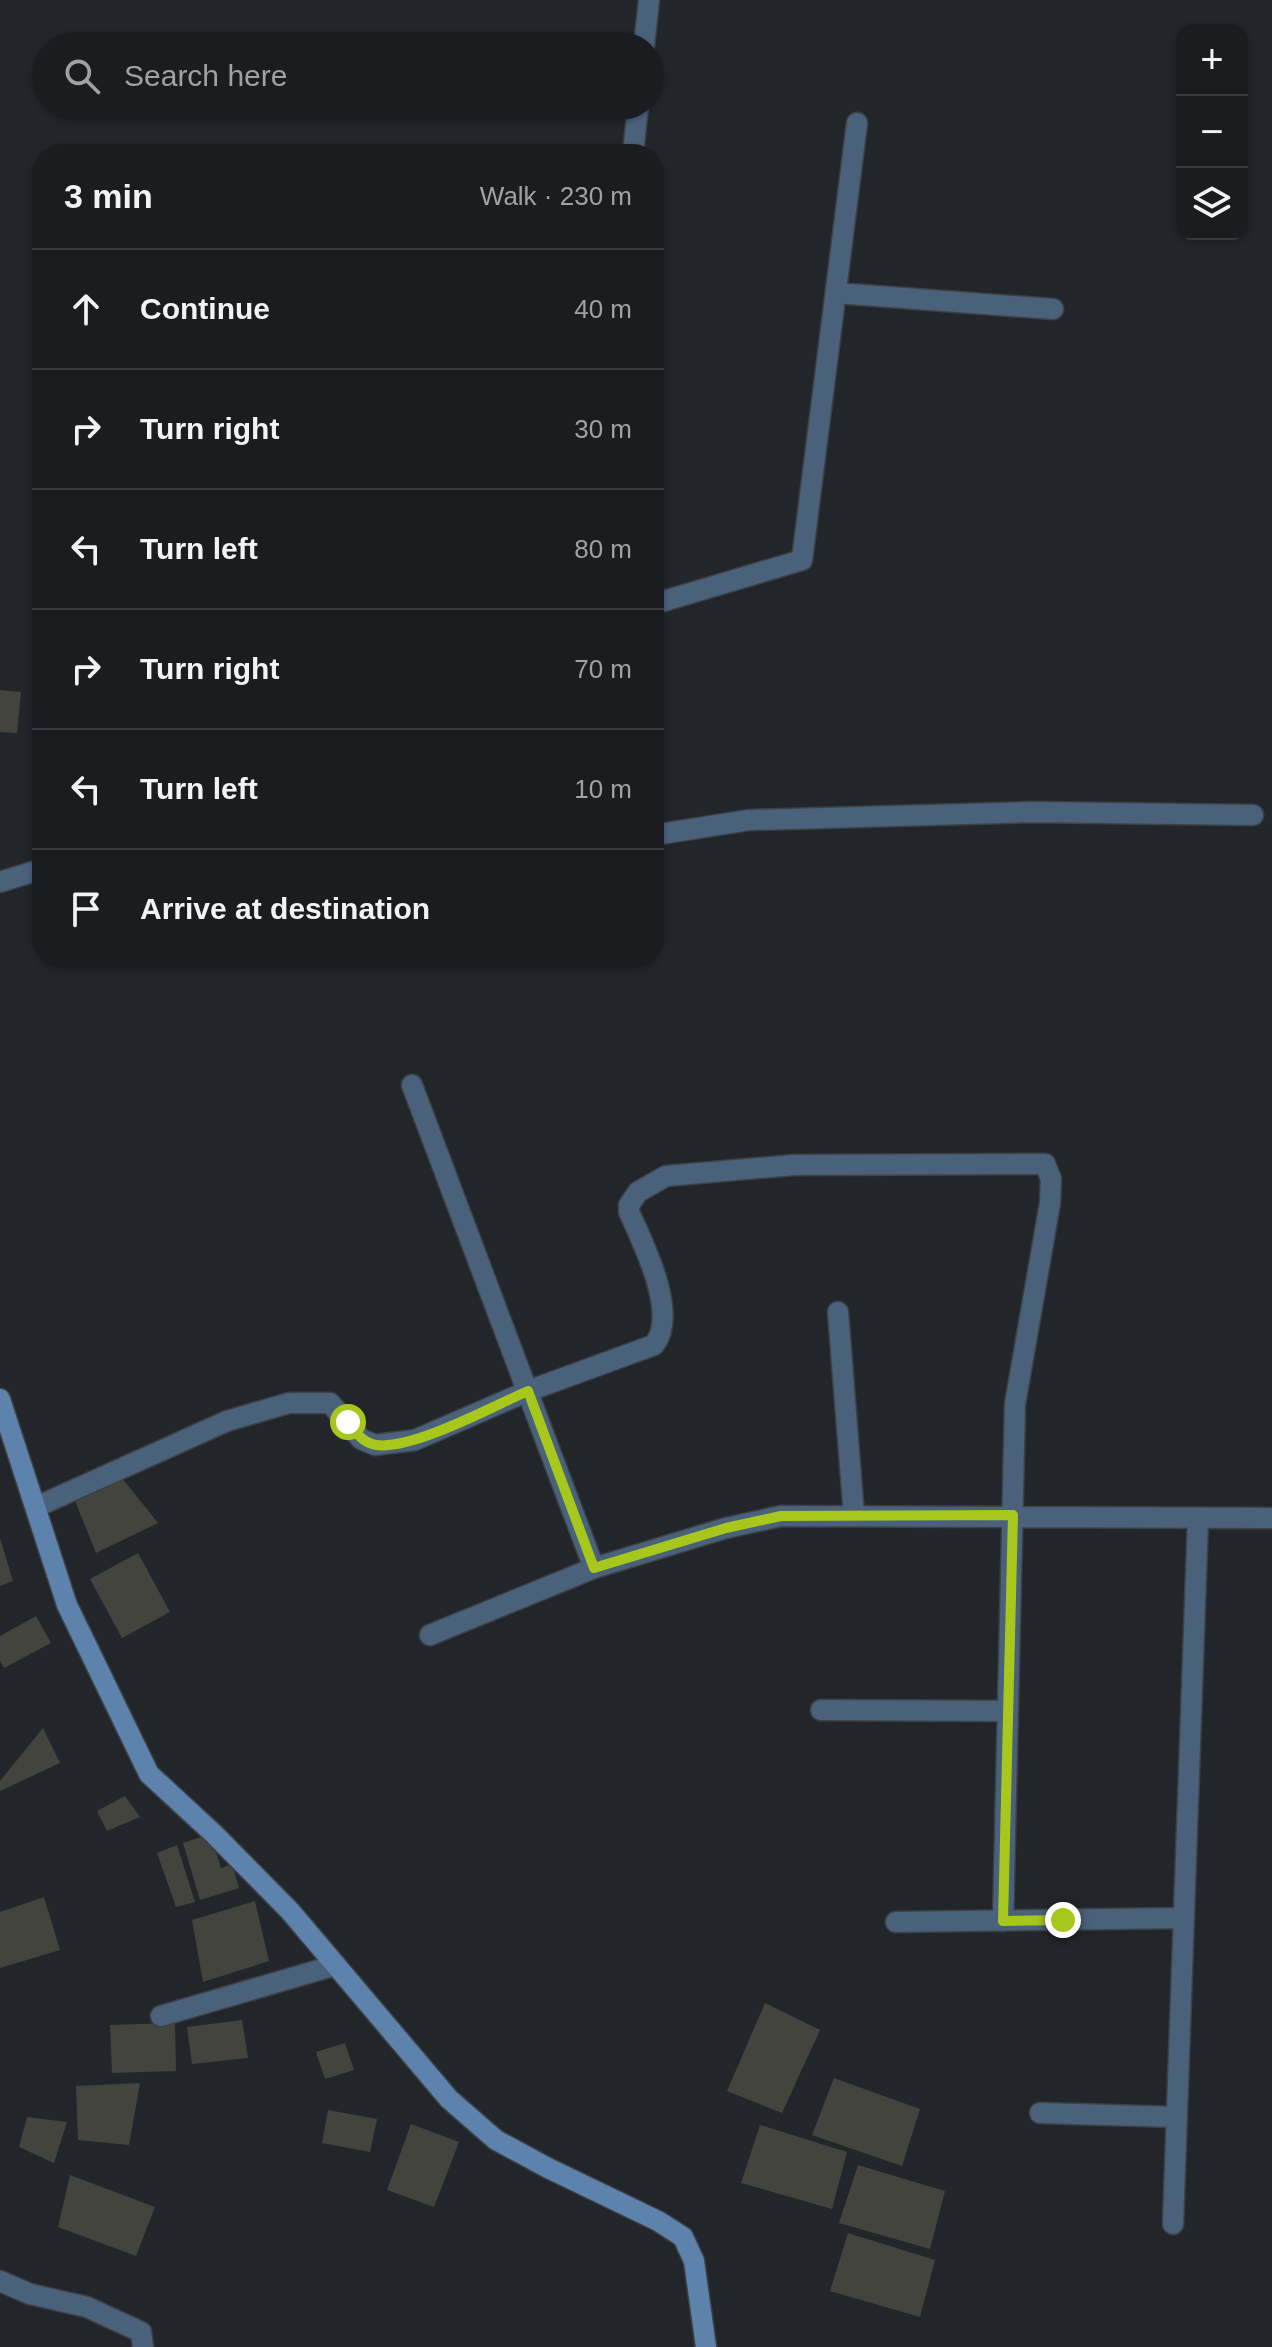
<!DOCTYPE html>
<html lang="en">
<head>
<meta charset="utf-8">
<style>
	body { margin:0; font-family:Helvetica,sans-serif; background:#232529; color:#f1f3f6 }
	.controls { position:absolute; right:24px; top:24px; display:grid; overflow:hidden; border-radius:16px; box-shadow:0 2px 6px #0004 }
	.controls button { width:72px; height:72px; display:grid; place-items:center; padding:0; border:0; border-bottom:2px solid #383a3e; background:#1a1c20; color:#f1f3f6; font:40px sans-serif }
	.stop { position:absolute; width:24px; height:24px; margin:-18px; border:6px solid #a8c71d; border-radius:50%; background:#fff }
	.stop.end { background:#a8c71d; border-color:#fff; box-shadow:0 2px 8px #0008 }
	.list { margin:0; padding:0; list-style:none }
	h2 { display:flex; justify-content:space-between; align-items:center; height:104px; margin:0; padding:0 32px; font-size:34px }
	h2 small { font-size:26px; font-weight:400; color:#9fa1a5 }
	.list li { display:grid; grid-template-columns:52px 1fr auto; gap:24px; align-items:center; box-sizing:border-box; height:120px; padding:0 32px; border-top:2px solid #383a3e }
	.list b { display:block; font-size:30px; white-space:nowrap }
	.list em { font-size:26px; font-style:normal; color:#9fa1a5 }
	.icon { flex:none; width:44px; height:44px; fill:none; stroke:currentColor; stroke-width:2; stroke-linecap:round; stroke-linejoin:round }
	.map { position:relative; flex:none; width:1272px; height:2347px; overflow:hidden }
	.search { position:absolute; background:#1a1c20; box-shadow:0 2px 6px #0004; left:32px; top:32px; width:632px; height:88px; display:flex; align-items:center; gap:20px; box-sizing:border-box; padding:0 28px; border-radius:44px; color:#9fa1a5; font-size:30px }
	.panel { position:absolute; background:#1a1c20; box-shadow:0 2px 6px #0004; left:32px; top:144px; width:632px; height:824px; border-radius:32px }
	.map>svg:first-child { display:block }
	.building { fill:#42443d }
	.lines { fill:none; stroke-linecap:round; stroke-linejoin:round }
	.minor-casing { stroke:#3d4146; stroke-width:23 }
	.secondary-casing { stroke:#3d4146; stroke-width:23 }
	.minor { stroke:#4a617c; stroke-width:20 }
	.secondary { stroke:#5d82ac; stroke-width:20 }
	.route { stroke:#a8c71d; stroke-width:10 }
</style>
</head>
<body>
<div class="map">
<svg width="1272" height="2347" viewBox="0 0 1272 2347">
	<rect width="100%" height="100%" fill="#22262b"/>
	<!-- building -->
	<path class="building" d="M0,690L21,692L17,733L0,732Z
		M122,1478L158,1523L96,1553L75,1501Z
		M0,1538L13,1581L0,1586Z
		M138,1553L170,1612L122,1638L90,1579Z
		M36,1616L51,1643L4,1668L0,1661V1636Z
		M43,1728L60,1763L0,1791V1781Z
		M125,1796L140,1817L107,1831L97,1811Z
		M210,1834L221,1868L232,1864L239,1888L200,1900L183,1843Z
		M177,1845L195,1902L176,1907L157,1853Z
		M44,1897L60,1950L0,1968V1912Z
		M255,1901L269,1961L203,1982L192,1920Z
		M765,2003L820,2030L782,2113L727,2091Z
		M242,2020L248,2058L192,2064L187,2027Z
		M175,2023L176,2071L112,2073L110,2025Z
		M345,2043L354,2070L325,2079L316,2052Z
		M834,2078L920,2109L902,2166L812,2135Z
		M140,2083L129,2145L78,2140L76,2086Z
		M328,2110L377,2119L370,2152L322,2143Z
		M27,2117L67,2122L54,2163L19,2147Z
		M411,2124L459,2142L434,2207L387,2190Z
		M760,2125L847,2152L832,2209L741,2183Z
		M858,2165L945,2191L930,2249L839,2223Z
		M70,2175L155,2207L136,2256L58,2227Z
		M848,2233L935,2260L920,2317L830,2291Z"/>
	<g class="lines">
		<defs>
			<path id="minor" d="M644,46L649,0
				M633,154L638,106
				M836,293L1053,309
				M654,604L802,560L857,123
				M654,835L749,820L1032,812L1253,815
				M0,882L42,869
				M412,1085L594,1568
				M838,1312L854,1516
				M36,1507L227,1421L289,1403H330L361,1439L375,1445L415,1440L528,1391L654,1345C679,1314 643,1243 629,1212V1205L638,1192L666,1176L794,1165L1045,1164L1051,1179L1050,1203L1015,1404L1003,1921
				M430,1635L594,1568L726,1528L781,1516L1272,1518
				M821,1710L1008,1711
				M896,1922L1184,1918
				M161,2016L336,1965
				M1040,2113L1177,2117
				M1173,2224L1198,1518
				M0,2281L30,2294L87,2307L141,2332L143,2347"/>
			<path id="secondary" d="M0,1399L67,1605L149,1774L214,1834L290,1911L449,2099L496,2140L548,2168L658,2221L683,2237L694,2261L706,2347"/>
		</defs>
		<!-- minor casing -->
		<use href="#minor" class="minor-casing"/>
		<!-- secondary casing -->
		<use href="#secondary" class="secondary-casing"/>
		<!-- minor -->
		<use href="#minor" class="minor"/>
		<!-- secondary -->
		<use href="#secondary" class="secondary"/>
	</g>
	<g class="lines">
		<!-- route -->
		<path class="route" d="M348,1422C355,1431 362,1443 376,1445C413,1450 491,1407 528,1391L594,1568L726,1528L781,1516L1013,1515L1003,1921L1063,1920"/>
	</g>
</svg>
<div class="controls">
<button>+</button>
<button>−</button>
<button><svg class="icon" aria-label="layers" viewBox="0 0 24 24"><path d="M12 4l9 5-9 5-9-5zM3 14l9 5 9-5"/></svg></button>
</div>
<div class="stop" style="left:348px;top:1422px"></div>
<div class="stop end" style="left:1063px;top:1920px"></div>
<div class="search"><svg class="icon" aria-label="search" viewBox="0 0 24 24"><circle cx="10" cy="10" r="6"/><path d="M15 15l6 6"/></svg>Search here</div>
<section class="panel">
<h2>3 min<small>Walk · 230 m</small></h2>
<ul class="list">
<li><svg class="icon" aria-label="ahead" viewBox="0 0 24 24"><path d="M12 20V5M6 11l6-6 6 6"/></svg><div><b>Continue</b></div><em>40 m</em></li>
<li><svg class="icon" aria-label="right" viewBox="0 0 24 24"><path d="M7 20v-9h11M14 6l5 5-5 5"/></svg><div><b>Turn right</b></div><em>30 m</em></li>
<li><svg class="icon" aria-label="left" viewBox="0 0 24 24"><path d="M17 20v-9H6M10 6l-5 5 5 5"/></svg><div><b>Turn left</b></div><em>80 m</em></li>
<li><svg class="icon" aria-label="right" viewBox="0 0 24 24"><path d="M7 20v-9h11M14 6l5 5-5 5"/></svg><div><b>Turn right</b></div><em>70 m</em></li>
<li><svg class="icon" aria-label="left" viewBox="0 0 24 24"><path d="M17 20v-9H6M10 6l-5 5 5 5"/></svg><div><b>Turn left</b></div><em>10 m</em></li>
<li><svg class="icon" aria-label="arrive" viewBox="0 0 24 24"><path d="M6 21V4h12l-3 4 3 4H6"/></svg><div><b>Arrive at destination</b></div></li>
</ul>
</section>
</div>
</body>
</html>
